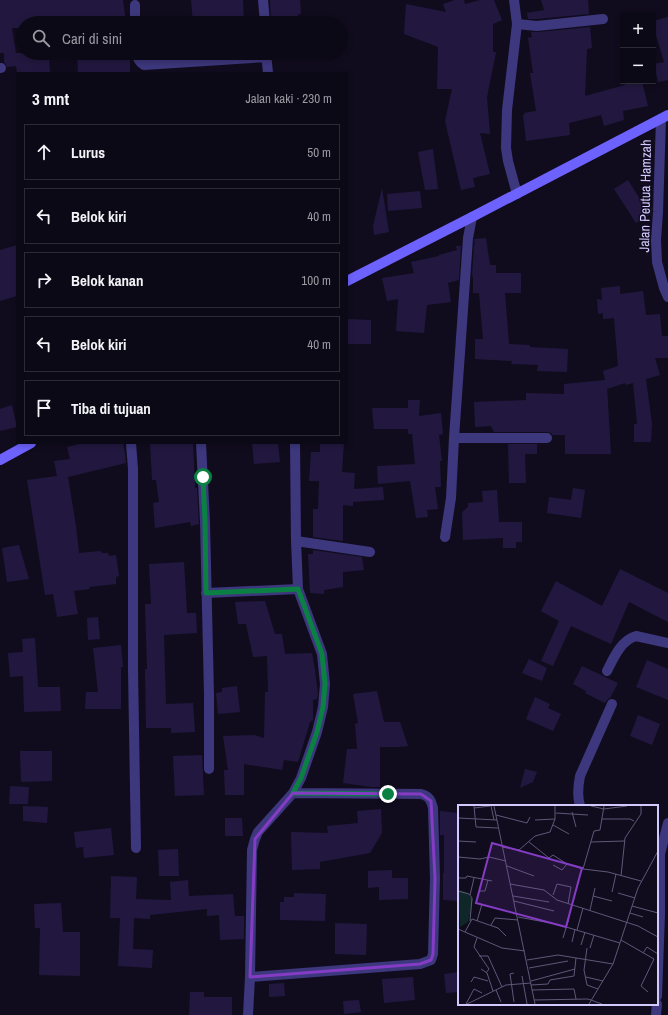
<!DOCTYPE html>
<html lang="id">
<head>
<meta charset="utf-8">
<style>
	body { margin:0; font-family:"Archivo Narrow",sans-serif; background:#15121f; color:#f1f3f6 }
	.controls { position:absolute; right:12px; top:12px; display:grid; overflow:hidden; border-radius:0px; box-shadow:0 2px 6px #0003 }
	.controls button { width:36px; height:36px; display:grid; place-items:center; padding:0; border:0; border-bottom:1px solid #2c2a35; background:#0c0916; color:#f1f3f6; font:20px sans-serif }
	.stop { position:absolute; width:12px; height:12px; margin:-9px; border:3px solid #0b8043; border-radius:50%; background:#fff }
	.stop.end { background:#0b8043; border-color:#fff; box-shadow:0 1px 4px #0008 }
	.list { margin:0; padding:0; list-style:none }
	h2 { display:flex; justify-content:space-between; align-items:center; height:52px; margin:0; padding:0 16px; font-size:17px }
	h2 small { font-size:13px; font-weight:400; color:#9a9aa1 }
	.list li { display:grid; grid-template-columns:26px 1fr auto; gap:12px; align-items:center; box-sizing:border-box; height:56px; margin:0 8px 8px; padding:0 8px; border:1px solid #2c2a35; border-radius:0px }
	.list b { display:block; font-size:15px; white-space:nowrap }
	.list em { font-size:13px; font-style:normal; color:#9a9aa1 }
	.icon { flex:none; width:22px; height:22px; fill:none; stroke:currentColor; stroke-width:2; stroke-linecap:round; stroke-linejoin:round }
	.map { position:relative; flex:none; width:668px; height:1015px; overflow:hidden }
	.search { position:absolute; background:#0c0916; box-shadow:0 2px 6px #0003; left:16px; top:16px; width:332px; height:44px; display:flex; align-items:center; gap:10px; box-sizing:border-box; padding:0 14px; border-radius:22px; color:#9a9aa1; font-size:15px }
	.panel { position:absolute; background:#0c0916; box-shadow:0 2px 6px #0003; left:16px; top:72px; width:332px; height:372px; border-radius:0px }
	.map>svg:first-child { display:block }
	.building { fill:#22183f }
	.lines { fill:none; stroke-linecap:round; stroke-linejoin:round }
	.minor { stroke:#3d377d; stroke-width:10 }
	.secondary { stroke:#6d62fd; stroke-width:10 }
	.route { stroke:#0b8043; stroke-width:5 }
	.marked { fill:none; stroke:#843cc5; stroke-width:3; stroke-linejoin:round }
	.labels { text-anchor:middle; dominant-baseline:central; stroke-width:3; stroke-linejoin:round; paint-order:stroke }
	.street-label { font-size:14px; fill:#d2cafe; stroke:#100c1e }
	.inset-road { fill:none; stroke:#5e5878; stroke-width:1 }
	.view { fill:#843cc5; fill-opacity:0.15; stroke:#843cc5; stroke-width:2 }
	.inset-edge { fill:none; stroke:#d2cafe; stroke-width:2 }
</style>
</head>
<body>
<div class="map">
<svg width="668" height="1015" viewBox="0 0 668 1015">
	<rect width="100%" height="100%" fill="#100c1e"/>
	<!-- building -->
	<path class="building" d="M0,0H123L126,23H23V28H12L16,53H49L50,73H17L16,66L7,67L4,62V53H0Z
		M191,0H243L244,23H193Z
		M270,0H300L301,14H298L299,23H271Z
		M455,0H464L465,4L480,0H494L502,20L493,24V52H496L487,97L490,134L480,133L490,174L473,178L475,187L461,190L445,121L452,89H437L438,47L404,34L406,4L446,12L443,4Z
		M541,0H588L589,14L537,19H528L527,13L544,10Z
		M668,17V80L658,82L654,64L664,62L653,25V21Z
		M590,27L592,48L587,49L585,96L625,85L624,81H642L648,106L623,111L624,120L604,126L601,115L569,123L570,135L526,141L523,115H525L524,113L536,111L530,73H533L528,38L532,37L531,32H538Z
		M98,53H130V73H78L77,54Z
		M433,149L438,189L425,190L418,152Z
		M628,180L643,204L647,202L652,209L651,214L636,223L614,189Z
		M382,188L389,232L374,235L373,226Z
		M420,191L422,208L388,211L387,194Z
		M486,238L490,265H496V273H521V293H505L509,344L530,345V347L568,349L567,372L537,371L538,365L511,364L512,361L475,359V339H483L479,293H473V276L472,277L474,245H475L474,239Z
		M17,245V296L0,301V250Z
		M456,246H461L459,280L448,283L451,302L427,305L424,333L396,331L398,299L387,301L382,278L414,273L411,262L439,256V255L457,250Z
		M620,286V294L643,291L646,315L660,314L662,336H668V358H655L660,375L646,379L652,424L651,442H634V424H637L633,383L626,385L625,383L607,389V386L611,454H565V435H553L551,433L547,432H494L491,426L475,427L474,402L526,400V393L564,394V384L605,380L603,371L618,366L614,318L603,319V313L598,314L597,299L602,300L601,288Z
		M347,319L371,320V344H347Z
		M408,400H420L419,416L441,413L443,434L439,435L442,461H440L441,487H435L438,509L427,510L428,517L416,518L410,481L378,484L377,466L415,464L412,434H408V429H374L372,408H408Z
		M12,405L17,427L0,431V409Z
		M84,443H123L125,453L126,463L68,477L76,526L79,553L100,551L102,553H108L109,556L116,555L119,576L116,577V584L89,587L90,589L74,591L78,614L57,617L53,594L45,595L27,480L57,476L54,461L70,459L67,447Z
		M150,443H193L195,488H197L199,524L191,526L190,522L155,528L153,503L159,502L156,480H152Z
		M252,443H278L280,462L254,464Z
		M320,443H344L342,472L355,473L354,489L383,487L384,500L353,502V506L343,505V541L313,537V509H318L319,481H309L311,452H320Z
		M508,444H537V454H525L526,483H509Z
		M573,488L585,490L581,518L547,513L549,497L571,500Z
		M497,490L499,522H522V542H516V548H503V538L463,540L462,512L468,507V503L483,502L482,491Z
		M19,545L29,579L7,582L2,548Z
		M313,550L362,557L364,570L343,572V587L324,590V594L310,593L308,554H313Z
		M184,562L187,613H196L197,633L164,635L166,704L193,703L195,732L171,733V728H146L145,669H147L145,604H151L149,564Z
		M620,569L668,593V622L629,602L611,644L571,626L553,666L541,661L559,621L541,611L556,581L602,606Z
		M265,601L275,634H282L285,654L312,653L315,670L318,695L317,699L313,700V720L310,722L298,762L284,760L282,770L244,764V795H225L224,770H228L223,736L254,735L264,738L265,692H268L267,656L253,657L246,624H238L235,602Z
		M98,617L100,639L88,640L87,618Z
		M35,638L38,687H60L61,711L24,712L23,676L10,677L8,653L23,652L22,639Z
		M121,645L123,667H121V709H85L86,692H98L93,648Z
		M529,659L547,668L542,681L522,673Z
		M647,660L668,669V700L636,687Z
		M582,666L618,683L610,698L608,699L605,703L585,693L586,691L573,684Z
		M237,686L240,712L218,714L216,693L222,692V688Z
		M377,691L384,722H400L408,746L399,747H380V787H371L343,783L347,749H357L355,724L358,723L353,694Z
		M535,697L550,704L548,708L561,714L553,731L526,719Z
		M638,715L660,724L652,745L630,736Z
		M20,751H52V781L21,782Z
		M202,755L204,795L175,796L173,756Z
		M525,769L537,772L533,782L520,788Z
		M10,786L29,787L28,804H9Z
		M23,806L48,807L47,823L23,821Z
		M381,809L382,833L370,853L320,862V869L292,870L291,832L328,833L327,826L358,823L357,811Z
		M440,811L459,813V901L443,900V873H444V835H440Z
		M225,818H242L243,836H225Z
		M111,828L114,855L84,858L83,847L76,848L74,832Z
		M178,849L179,876H159L158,850Z
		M392,870V878H408V899L379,900V887L368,888V871Z
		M111,876L137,877L136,899L171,900L170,882L188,880L189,896L233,894L235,916H244V939L220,940L219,915L207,916V909L150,915V919L134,918L133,949L153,950L152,968L118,966L120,918H110Z
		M294,893L326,894L325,921L280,920V902H284V897H294Z
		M61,903L63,932H80V976L39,975L40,928H35L34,904Z
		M335,923L367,924L366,955L335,954Z
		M459,972V992L446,993L444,974Z
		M413,977L415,1000L384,1003L382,979Z
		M284,983L285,996L269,997V984Z
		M190,992H204V997H232V1015H189Z
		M359,1000L361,1012L344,1014L343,1001Z"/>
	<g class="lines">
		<!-- minor -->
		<path class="minor" d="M263,0L265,23
			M514,0L517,24L507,110L506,148L508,161L517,194
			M135,5V23
			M517,24L537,26L603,19
			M137,53C137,59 139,62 144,65L267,57
			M266,53L268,73
			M0,68H1
			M661,119L658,212L656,240L657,262L664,288L668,297
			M454,438H547
			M131,443L133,469V670L136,848
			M201,443L205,522L209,695V769
			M445,537L451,498L454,438L468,238L472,217
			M296,541L370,552
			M206,593L298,589
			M607,671C613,659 621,640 636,636L668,643
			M580,806C577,796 578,786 580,776L612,704
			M250,977L420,964L431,960L433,954L435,878L433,808C431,800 429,796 421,794L293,793
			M657,996L660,914V854L668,823
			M248,1015L250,977L252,850L255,839L258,832L293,793L301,778L317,732L323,707L325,684L322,654L298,589L296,541L295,443
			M656,1015L657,1004"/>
		<!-- secondary -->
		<path class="secondary" d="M347,281L472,217L668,115
			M0,460L31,443"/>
	</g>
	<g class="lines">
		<!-- route -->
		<path class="route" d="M203,477L205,522L206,593L298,589L322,654L325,684L323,707L317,732L301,778L293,793L388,794"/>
	</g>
	<!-- marked area -->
	<path class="marked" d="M293,793L421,794L431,801L435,878L433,954L431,960L420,964L250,977L255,839Z"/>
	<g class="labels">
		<!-- street labels -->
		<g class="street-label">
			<text transform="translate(645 196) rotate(-89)">Jalan Peutua Hamzah</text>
		</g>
	</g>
	<!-- overview -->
	<g transform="translate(458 805)">
		<rect width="200" height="200" fill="#100c1e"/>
		<path d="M0,85L8,87L15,95L10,117L2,122Z" fill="#0f2728"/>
		<path class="inset-road" d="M16,1L18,22L40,23M33,1L36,15M36,1L77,199M133,1L146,4L169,1M16,3L32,1M114,7L118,22M98,8L130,10M38,10L69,18L72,12M0,13L39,15M144,14H172L176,16M77,15L97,14M95,20L111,29M0,36L18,37M71,37L91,53L95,50L109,59L125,64L150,67L183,76M133,37L167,36M44,42L61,45L77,31L92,27L97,14V1M0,52L22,54L31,52L48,56M95,60L104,65L109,59M49,61L76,71M125,64L136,26L142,25L146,1M163,71L167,33L183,9V1M0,73H8L9,71L34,76M52,79L86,85L99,95L180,121L200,132M0,86L11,89L14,93L12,116M22,86H27L30,75M154,87L158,69M160,88L177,93M12,90L16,73M95,90L99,79L113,82L110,99M55,91L91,97M135,91L154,96M56,96L96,106M174,101L200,108M132,105L137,83M172,108L185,112M60,112L98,119L162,138M19,116L24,99M33,120L37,113L60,115M0,124L44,143L67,146M119,125L125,103M7,127L14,114L40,123L48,131M19,133L16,142L31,164L28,168M105,133L111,113M163,135L196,154L183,181L190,187M114,137L117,124M123,140L127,127M129,143L126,165L129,180L140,184M132,143L136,130M185,148L189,142L200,149M21,151H30L44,182M69,155L100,150L155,159M71,163L110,156M23,164L29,168L35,186M64,171L69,199M128,172L145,176M73,176L117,164M13,177L16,172L30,176M73,180L90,179L92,175L116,171L118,153M38,185L43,197M74,185L116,184L118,194M76,195L130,194L144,199M56,197L52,169L56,168M8,199L16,184L24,188M9,199L48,180L73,178M131,199L155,159L180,83L200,46"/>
		<path class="view" d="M34,38L124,63L108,122L18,98Z"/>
		<rect width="200" height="200" class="inset-edge"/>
	</g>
</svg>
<div class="controls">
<button>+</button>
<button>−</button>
</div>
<div class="stop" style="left:203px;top:477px"></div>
<div class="stop end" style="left:388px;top:794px"></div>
<div class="search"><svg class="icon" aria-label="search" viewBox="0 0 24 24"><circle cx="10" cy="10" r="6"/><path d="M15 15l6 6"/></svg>Cari di sini</div>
<section class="panel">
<h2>3 mnt<small>Jalan kaki · 230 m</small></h2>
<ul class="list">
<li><svg class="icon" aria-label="ahead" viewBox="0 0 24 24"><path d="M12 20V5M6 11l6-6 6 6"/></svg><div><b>Lurus</b></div><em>50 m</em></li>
<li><svg class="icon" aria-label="left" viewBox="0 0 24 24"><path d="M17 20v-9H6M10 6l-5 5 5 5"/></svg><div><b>Belok kiri</b></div><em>40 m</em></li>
<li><svg class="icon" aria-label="right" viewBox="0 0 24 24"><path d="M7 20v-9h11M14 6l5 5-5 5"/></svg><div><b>Belok kanan</b></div><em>100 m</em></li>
<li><svg class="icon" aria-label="left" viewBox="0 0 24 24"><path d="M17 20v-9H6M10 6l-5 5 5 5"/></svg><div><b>Belok kiri</b></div><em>40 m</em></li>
<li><svg class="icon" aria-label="arrive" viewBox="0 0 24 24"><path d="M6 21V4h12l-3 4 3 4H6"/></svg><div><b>Tiba di tujuan</b></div></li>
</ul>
</section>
</div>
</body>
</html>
